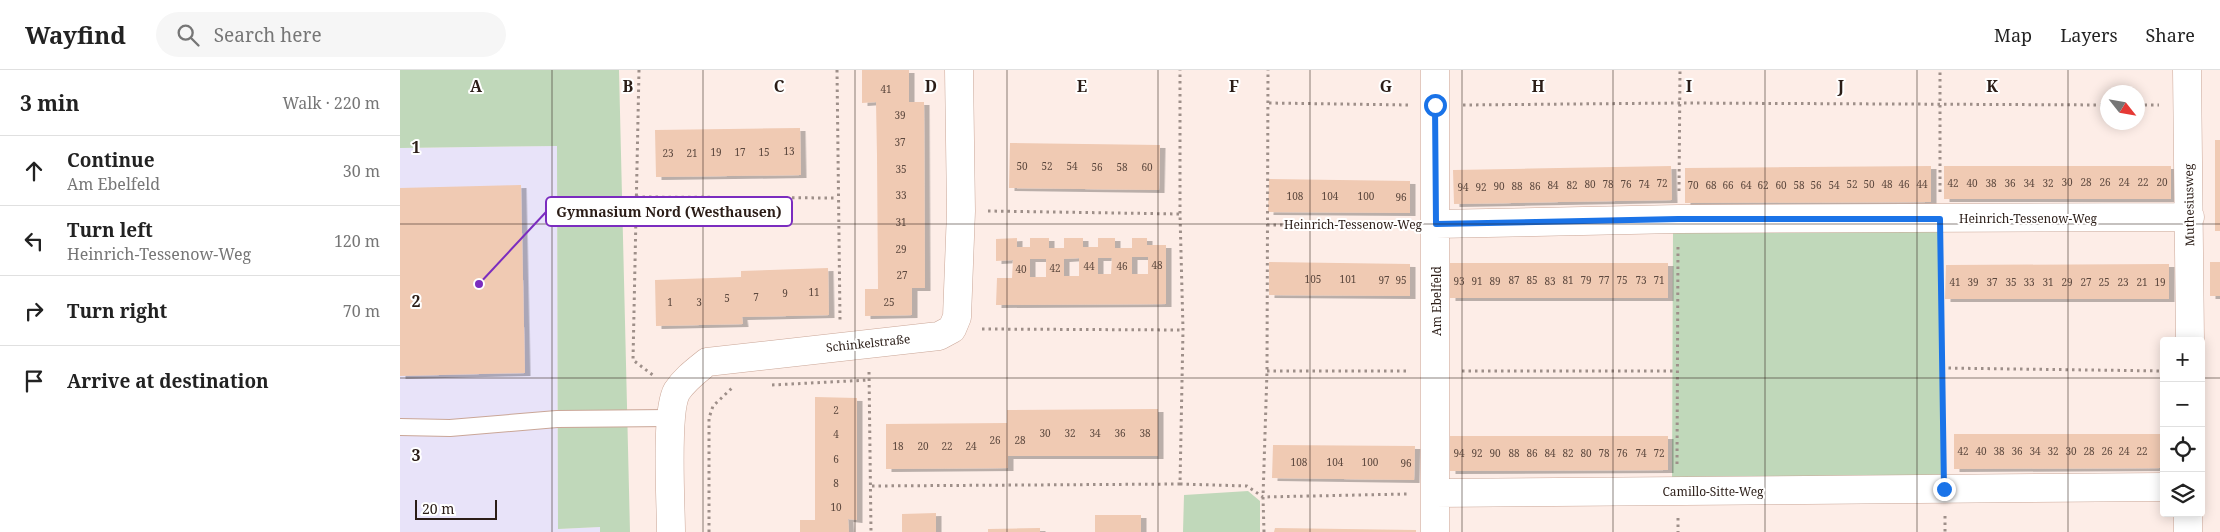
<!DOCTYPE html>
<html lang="en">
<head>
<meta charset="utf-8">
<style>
	body { margin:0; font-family:"Noto Serif",serif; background:#f6f6f6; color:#222 }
	.controls { position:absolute; right:15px; bottom:15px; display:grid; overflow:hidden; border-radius:5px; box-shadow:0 2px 12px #0003 }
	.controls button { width:45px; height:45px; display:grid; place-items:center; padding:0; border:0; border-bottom:1px solid #e0e0e0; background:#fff; color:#222; font:25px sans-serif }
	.compass { position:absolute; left:1700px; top:15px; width:45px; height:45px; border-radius:50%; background:#fff; box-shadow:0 2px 12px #0003; rotate:121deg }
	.scale { position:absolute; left:15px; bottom:12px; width:82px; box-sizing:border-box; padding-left:5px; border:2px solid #2b1d17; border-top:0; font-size:14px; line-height:18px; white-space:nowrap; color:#2b1d17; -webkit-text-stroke:4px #fff; paint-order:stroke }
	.stop { position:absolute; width:15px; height:15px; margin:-11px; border:4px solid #1a73e8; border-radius:50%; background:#fff }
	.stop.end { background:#1a73e8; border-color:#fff; box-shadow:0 1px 5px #0008 }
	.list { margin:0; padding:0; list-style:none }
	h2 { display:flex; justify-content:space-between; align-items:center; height:65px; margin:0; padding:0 20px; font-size:21px }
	h2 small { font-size:16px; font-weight:400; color:#767676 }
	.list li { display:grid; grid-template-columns:32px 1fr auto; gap:15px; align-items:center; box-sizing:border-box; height:70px; padding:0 20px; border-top:1px solid #e0e0e0 }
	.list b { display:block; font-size:19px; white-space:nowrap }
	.list p { margin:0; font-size:16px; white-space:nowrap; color:#767676 }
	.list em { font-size:16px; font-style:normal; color:#767676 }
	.icon { flex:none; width:28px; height:28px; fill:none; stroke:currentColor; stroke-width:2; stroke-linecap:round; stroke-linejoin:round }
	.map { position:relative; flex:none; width:1820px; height:462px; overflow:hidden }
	header { display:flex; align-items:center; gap:30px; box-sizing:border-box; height:70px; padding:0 25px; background:#fff; border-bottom:1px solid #e0e0e0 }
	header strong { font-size:24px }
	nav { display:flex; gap:28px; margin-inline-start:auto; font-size:18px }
	.search { width:350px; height:45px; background:#f6f6f6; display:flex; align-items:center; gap:12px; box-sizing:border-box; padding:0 18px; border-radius:28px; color:#767676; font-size:19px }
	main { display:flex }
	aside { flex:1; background:#fff }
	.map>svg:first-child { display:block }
	.education { fill:#e8e3f9 }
	.green { fill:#c0d8ba }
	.building { fill:#f0cab3; fill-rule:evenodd; filter:url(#shadow) }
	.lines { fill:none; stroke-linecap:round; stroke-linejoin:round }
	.service-casing { stroke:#caa697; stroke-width:18 }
	.minor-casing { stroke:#caa697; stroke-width:29 }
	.path { stroke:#9e8f89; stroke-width:3; stroke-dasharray:2.5 4; stroke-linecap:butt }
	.service { stroke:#fff; stroke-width:16 }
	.minor { stroke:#fff; stroke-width:28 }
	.route { stroke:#1a73e8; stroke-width:6 }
	.grid { fill:none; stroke:#2b1d17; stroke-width:1; stroke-opacity:0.55 }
	.labels { text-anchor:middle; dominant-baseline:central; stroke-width:4; stroke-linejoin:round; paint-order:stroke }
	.number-label { font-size:10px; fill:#5c483e }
	.street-label { font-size:12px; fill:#2b1d17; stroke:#fff }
	.grid-label { font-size:16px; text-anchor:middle; font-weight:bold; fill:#2b1d17; stroke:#fff; stroke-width:4; stroke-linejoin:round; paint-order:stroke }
	.leader { fill:none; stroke:#7b2cbf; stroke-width:2 }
	.callout-dot { fill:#7b2cbf; stroke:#fff; stroke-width:2 }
	.callout { fill:#fff; stroke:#7b2cbf; stroke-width:2 }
	.callout-label { font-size:14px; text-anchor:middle; font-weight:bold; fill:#2b1d17 }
</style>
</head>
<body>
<header>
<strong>Wayfind</strong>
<div class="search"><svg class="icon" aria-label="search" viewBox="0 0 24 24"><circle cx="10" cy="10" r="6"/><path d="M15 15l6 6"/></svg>Search here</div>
<nav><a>Map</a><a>Layers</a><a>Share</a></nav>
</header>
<main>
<aside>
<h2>3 min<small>Walk · 220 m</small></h2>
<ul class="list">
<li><svg class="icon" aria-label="ahead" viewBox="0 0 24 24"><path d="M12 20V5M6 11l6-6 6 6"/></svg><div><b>Continue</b><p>Am Ebelfeld</p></div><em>30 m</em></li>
<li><svg class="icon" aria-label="left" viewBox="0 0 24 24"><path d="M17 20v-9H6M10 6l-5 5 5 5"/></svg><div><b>Turn left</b><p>Heinrich-Tessenow-Weg</p></div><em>120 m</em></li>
<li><svg class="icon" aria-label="right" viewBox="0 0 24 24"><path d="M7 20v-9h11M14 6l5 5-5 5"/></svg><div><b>Turn right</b></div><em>70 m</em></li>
<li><svg class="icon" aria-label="arrive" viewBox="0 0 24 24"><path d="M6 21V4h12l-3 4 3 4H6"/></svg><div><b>Arrive at destination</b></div></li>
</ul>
</aside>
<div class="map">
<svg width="1820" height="462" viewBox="0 0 1820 462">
	<defs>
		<filter id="shadow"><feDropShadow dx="5.5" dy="3" stdDeviation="0" flood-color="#0004"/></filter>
	</defs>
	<rect width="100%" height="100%" fill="#fdede7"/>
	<!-- education -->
	<path class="education" d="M157,76L158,459L200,457V462H0V78Z"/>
	<!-- green -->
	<path class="green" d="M0,0H219L230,462H200V457L158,459L157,76L0,78Z
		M1541,158L1545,409L1272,411L1273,160Z
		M848,421L860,431V462H783L784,425Z"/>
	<!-- building -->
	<path class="building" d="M462,0H509V32H524L525,218H512V245L465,246V219H478L477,86L476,32L462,33Z
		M400,58L401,105L256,107L255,60Z
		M1815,70H1820V161H1815Z
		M610,73L760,75L759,120L609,118Z
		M1271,96L1272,130L1054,134L1053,100Z
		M1531,96V132L1285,133V98Z
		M1544,96H1771V129H1544Z
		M869,109L1010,111V143L868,142Z
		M121,115L125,303L0,306V118Z
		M617,168V177H630V168H649V178H664V168H683V177H698V168H715V178H732V168H747V175H766V234L596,235L597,208H612L613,190L596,191V169ZM732,187H748V204H732ZM679,188V206H664V189ZM698,188H712L711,204H698ZM630,189H646V207H630Z
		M869,192L1010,194V226L869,225Z
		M1810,192H1820V226H1810Z
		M1050,193H1268V228H1050Z
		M1769,194V229H1545L1546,195Z
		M428,198L429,245L342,247L343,254L256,256L255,210L341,207V201Z
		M415,327L457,328V450L448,449L449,462H400V450H415Z
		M758,339V386H608V398L486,399V354L607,353V340Z
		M1554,364H1764V398L1554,399Z
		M1050,366H1268V400L1050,401Z
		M873,375L1015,376L1014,410L872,408Z
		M536,443V462H502V444Z
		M695,445H741V462H695Z
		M640,458V462H588V459Z
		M875,458L1016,460V462H874Z"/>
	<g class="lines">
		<defs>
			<path id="service" d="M0,357L50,358L157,349L270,348"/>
			<path id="minor" d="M1787,0L1790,271
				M1036,154L1278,149L1790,147
				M1035,423L1764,417
				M271,462C271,434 265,341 277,321C285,309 296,301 307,292L539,266L552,259L557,247L561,141L559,0
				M1035,462V0
				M1788,462V443"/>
		</defs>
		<!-- service casing -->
		<use href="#service" class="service-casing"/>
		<!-- minor casing -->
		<use href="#minor" class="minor-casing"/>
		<!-- path -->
		<path class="path" d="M239,0L233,290L254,306
			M437,0L440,250
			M869,33L1009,35
			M1063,35L1281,33L1708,35
			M1738,35H1759
			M1279,121L1280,0
			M1540,122V0
			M236,127L437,128
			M588,141L780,144
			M867,155L1008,154
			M1540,176L1544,392
			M582,259L783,260
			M1542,298L1764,301
			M867,301H1009
			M1062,301H1276
			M469,302L471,462
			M372,315L469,310
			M1277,394L1278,175
			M780,414L847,416L863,427L1007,424
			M472,416L780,414L783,260L780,144V0
			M1545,446V462
			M1278,448V462
			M309,462V348L313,336L333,317
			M864,462L863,427L867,301L868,0"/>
		<!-- service -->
		<use href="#service" class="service"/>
		<!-- minor -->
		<use href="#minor" class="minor"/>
	</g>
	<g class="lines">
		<!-- route -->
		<path class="route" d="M1035,35L1036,154L1278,149H1540L1544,419"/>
	</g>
	<!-- grid -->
	<path class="grid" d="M152,0V462M303,0V462M455,0V462M607,0V462M758,0V462M910,0V462M1062,0V462M1213,0V462M1365,0V462M1517,0V462M1668,0V462M0,154H1820M0,308H1764M1801,308H1820"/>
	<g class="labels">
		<!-- number labels -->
		<g class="number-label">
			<text x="486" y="19">41</text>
			<text x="500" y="45">39</text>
			<text x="500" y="72">37</text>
			<text x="389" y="81">13</text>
			<text x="316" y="82">19</text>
			<text x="340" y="82">17</text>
			<text x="364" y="82">15</text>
			<text x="268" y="83">23</text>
			<text x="292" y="83">21</text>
			<text x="622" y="96">50</text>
			<text x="647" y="96">52</text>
			<text x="672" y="96">54</text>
			<text x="697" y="97">56</text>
			<text x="722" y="97">58</text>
			<text x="747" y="97">60</text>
			<text x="501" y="99">35</text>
			<text x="1667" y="112">30</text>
			<text x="1686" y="112">28</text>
			<text x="1705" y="112">26</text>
			<text x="1724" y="112">24</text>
			<text x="1743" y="112">22</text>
			<text x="1762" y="112">20</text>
			<text x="1262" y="113">72</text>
			<text x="1553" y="113">42</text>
			<text x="1572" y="113">40</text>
			<text x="1591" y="113">38</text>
			<text x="1610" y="113">36</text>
			<text x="1629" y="113">34</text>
			<text x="1648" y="113">32</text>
			<text x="1190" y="114">80</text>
			<text x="1208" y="114">78</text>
			<text x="1226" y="114">76</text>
			<text x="1244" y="114">74</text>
			<text x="1452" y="114">52</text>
			<text x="1469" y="114">50</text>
			<text x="1487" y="114">48</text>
			<text x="1504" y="114">46</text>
			<text x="1522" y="114">44</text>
			<text x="1153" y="115">84</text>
			<text x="1172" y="115">82</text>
			<text x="1293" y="115">70</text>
			<text x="1311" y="115">68</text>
			<text x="1328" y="115">66</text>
			<text x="1346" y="115">64</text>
			<text x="1363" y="115">62</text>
			<text x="1381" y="115">60</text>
			<text x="1399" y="115">58</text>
			<text x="1416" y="115">56</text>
			<text x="1434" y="115">54</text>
			<text x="1099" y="116">90</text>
			<text x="1117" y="116">88</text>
			<text x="1135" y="116">86</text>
			<text x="1063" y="117">94</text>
			<text x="1081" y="117">92</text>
			<text x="501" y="125">33</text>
			<text x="895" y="126">108</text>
			<text x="930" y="126">104</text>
			<text x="966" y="126">100</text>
			<text x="1001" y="127">96</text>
			<text x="501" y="152">31</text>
			<text x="501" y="179">29</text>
			<text x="757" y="195">48</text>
			<text x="689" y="196">44</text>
			<text x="722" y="196">46</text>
			<text x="655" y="198">42</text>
			<text x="621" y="199">40</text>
			<text x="502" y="205">27</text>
			<text x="913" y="209">105</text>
			<text x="948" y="209">101</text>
			<text x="984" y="210">97</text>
			<text x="1001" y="210">95</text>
			<text x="1114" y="210">87</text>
			<text x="1132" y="210">85</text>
			<text x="1168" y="210">81</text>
			<text x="1186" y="210">79</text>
			<text x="1204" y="210">77</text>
			<text x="1222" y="210">75</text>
			<text x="1241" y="210">73</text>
			<text x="1259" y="210">71</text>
			<text x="1059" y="211">93</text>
			<text x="1077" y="211">91</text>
			<text x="1095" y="211">89</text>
			<text x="1150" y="211">83</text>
			<text x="1555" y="212">41</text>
			<text x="1573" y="212">39</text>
			<text x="1592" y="212">37</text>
			<text x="1611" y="212">35</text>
			<text x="1629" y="212">33</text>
			<text x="1648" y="212">31</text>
			<text x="1667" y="212">29</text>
			<text x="1686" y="212">27</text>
			<text x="1704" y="212">25</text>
			<text x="1723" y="212">23</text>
			<text x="1742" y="212">21</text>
			<text x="1760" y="212">19</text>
			<text x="414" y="222">11</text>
			<text x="385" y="223">9</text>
			<text x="356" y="227">7</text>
			<text x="327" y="228">5</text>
			<text x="270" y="232">1</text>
			<text x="299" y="232">3</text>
			<text x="489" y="232">25</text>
			<text x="436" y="340">2</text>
			<text x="645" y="363">30</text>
			<text x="670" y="363">32</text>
			<text x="695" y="363">34</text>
			<text x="720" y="363">36</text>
			<text x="745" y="363">38</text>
			<text x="436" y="364">4</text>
			<text x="595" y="370">26</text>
			<text x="620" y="370">28</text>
			<text x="498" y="376">18</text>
			<text x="523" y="376">20</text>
			<text x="547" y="376">22</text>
			<text x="571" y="376">24</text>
			<text x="1563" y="381">42</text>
			<text x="1581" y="381">40</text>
			<text x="1599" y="381">38</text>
			<text x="1617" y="381">36</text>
			<text x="1635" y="381">34</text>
			<text x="1653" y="381">32</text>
			<text x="1671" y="381">30</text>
			<text x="1689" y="381">28</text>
			<text x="1707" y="381">26</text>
			<text x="1724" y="381">24</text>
			<text x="1742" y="381">22</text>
			<text x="1059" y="383">94</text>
			<text x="1077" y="383">92</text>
			<text x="1095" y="383">90</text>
			<text x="1114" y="383">88</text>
			<text x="1132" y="383">86</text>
			<text x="1150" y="383">84</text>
			<text x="1168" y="383">82</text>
			<text x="1186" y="383">80</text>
			<text x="1204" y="383">78</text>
			<text x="1222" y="383">76</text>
			<text x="1241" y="383">74</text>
			<text x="1259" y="383">72</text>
			<text x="436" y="389">6</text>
			<text x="899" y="392">108</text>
			<text x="935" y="392">104</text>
			<text x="970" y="392">100</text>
			<text x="1006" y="393">96</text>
			<text x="436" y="413">8</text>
			<text x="436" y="437">10</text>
		</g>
		<!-- street labels -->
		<g class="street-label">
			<text transform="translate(1789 135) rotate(-91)">Muthesiusweg</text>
			<text x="1628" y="148">Heinrich-Tessenow-Weg</text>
			<text x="953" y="154">Heinrich-Tessenow-Weg</text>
			<text transform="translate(1036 231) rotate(-90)">Am Ebelfeld</text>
			<text transform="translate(468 273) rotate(-6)">Schinkelstraße</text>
			<text x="1313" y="421">Camillo-Sitte-Weg</text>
		</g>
	</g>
	<g class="grid-label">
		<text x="76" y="22">A</text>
		<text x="228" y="22">B</text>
		<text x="379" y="22">C</text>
		<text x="531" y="22">D</text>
		<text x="682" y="22">E</text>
		<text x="834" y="22">F</text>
		<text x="986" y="22">G</text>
		<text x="1138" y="22">H</text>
		<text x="1289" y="22">I</text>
		<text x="1441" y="22">J</text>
		<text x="1592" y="22">K</text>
		<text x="16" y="83">1</text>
		<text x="16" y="237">2</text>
		<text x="16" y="391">3</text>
	</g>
	<!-- callouts -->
	<path class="leader" d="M79 214L146 142"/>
	<circle class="callout-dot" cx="79" cy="214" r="5"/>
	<rect class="callout" x="146" y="127" width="246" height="29" rx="5"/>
	<g class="callout-label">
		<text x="269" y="147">Gymnasium Nord (Westhausen)</text>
	</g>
</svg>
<div class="controls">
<button>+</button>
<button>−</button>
<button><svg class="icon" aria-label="locate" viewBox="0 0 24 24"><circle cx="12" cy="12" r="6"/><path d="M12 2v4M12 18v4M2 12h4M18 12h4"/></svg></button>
<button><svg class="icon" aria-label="layers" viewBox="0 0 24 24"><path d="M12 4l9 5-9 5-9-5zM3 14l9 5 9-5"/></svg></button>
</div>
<svg class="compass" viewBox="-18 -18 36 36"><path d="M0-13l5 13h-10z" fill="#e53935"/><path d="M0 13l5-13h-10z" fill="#767676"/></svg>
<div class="scale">20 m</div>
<div class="stop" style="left:1035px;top:35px"></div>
<div class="stop end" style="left:1544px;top:419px"></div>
</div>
</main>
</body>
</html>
